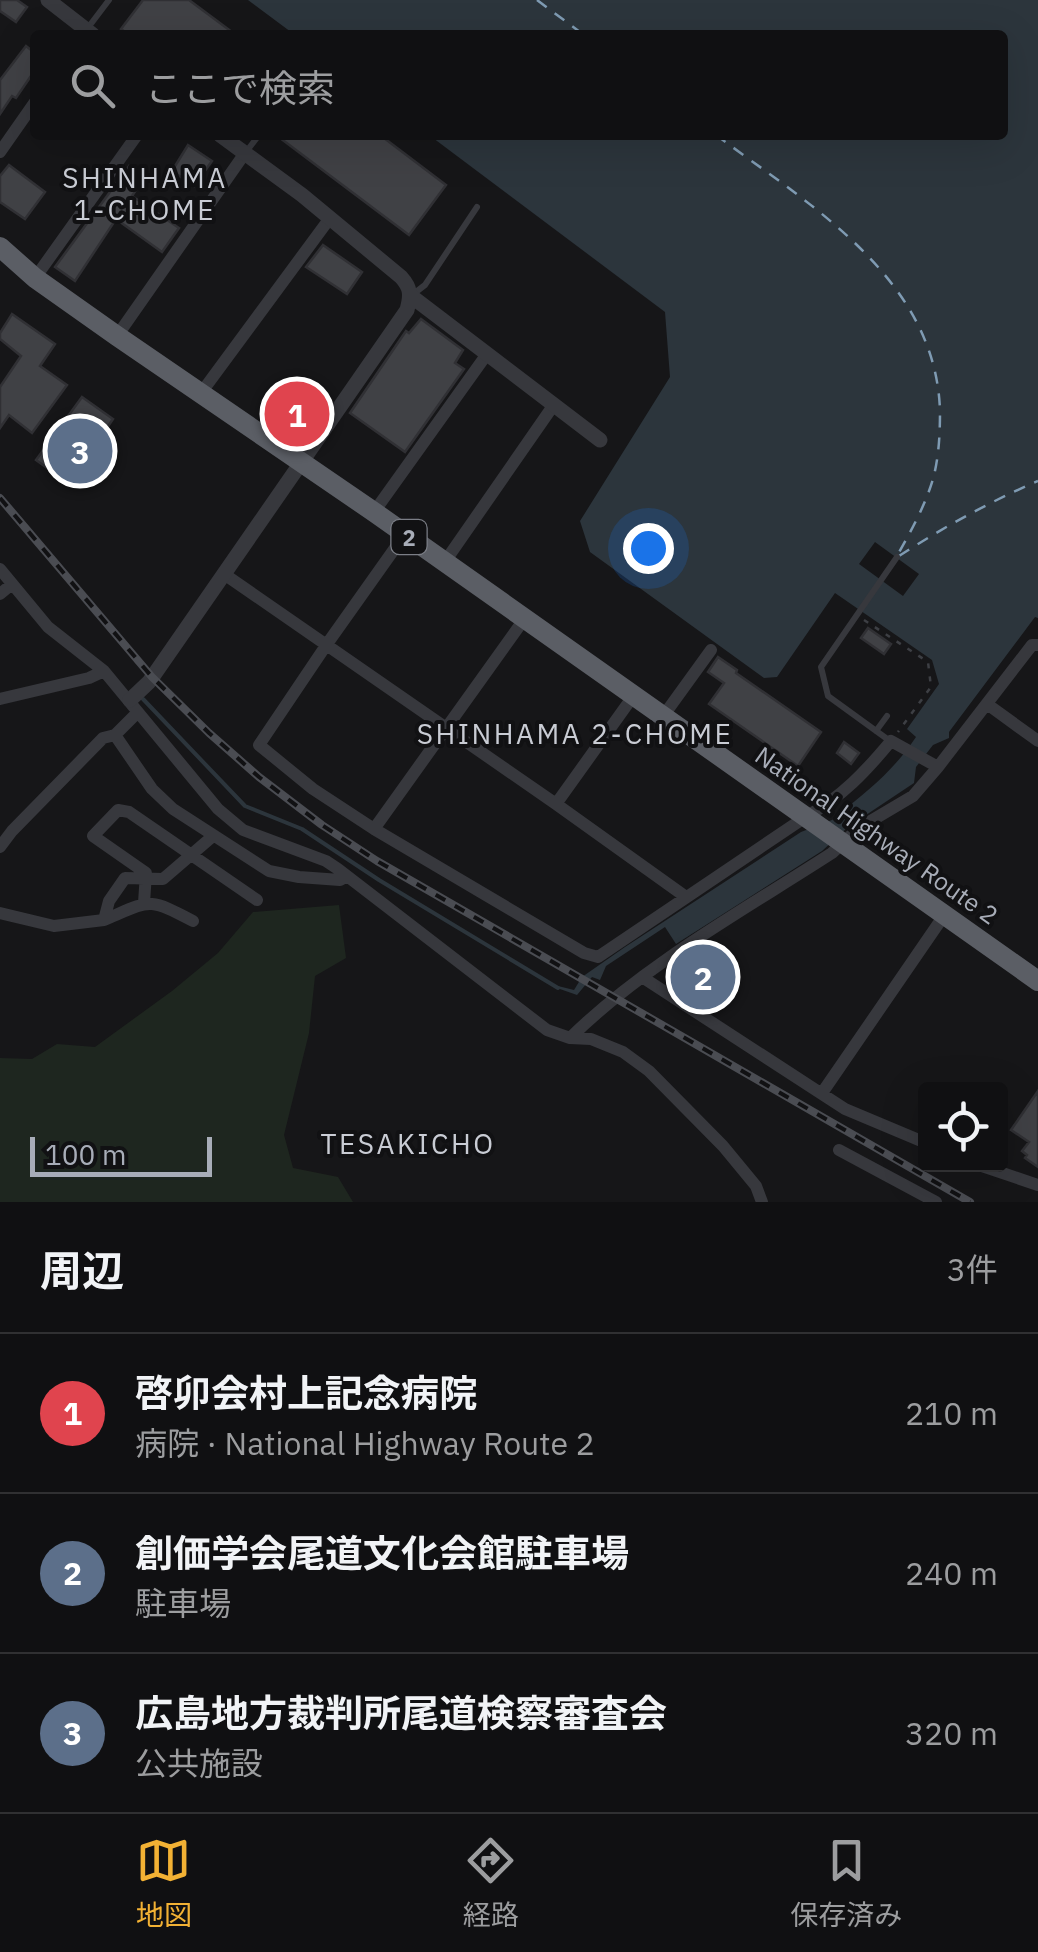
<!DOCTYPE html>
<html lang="ja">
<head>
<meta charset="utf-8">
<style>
	body { margin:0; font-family:"IBM Plex Sans","Noto Sans JP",sans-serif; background:#19191b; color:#f1f3f6 }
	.controls { position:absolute; right:30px; bottom:30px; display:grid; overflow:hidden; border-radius:10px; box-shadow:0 10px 40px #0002 }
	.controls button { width:90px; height:90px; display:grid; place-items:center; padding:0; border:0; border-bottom:2px solid #303032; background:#101012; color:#f1f3f6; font:50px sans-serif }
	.scale { position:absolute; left:30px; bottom:25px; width:182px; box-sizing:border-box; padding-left:10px; border:5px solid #a8adb8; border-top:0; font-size:28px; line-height:35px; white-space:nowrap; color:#a8adb8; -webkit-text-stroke:8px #111113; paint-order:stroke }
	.you { position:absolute; left:648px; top:548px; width:35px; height:35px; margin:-25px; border:8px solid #fff; border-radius:50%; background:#1a73e8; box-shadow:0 0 0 15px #1a73e833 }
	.badge { display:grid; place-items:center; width:65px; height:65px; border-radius:50%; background:#f2b134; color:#fff; font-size:32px; font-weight:700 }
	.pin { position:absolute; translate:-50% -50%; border:5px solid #fff; box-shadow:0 2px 10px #0006 }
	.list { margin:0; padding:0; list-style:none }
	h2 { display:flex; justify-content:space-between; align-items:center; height:130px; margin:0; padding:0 40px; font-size:42px }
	h2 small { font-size:32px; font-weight:400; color:#9c9d9f }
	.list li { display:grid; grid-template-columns:65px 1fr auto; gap:30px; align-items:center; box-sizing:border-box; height:160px; padding:0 40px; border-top:2px solid #303032 }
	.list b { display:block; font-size:38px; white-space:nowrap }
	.list p { margin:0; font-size:32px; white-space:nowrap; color:#9c9d9f }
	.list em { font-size:32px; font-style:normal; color:#9c9d9f }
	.icon { flex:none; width:55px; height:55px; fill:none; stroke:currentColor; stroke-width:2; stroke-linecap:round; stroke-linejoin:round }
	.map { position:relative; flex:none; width:1038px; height:1202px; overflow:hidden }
	.search { position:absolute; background:#101012; box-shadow:0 10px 40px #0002; left:30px; right:30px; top:30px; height:110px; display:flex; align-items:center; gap:25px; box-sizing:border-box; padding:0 35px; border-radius:10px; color:#9c9d9f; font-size:38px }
	.sheet { height:610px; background:#101012 }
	nav { display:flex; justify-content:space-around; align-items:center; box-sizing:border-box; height:140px; border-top:2px solid #303032; background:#101012; font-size:28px; color:#9c9d9f }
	nav a { display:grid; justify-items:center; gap:5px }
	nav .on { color:#f2b134 }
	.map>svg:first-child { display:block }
	.green { fill:#1e261f }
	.water { fill:#2c353c }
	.pier { fill:#161618 }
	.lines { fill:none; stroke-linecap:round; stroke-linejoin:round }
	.stream { stroke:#2c353c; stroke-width:4 }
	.ferry { stroke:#7f9bb3; stroke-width:2.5; stroke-dasharray:12 10; stroke-linecap:butt }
	.building { fill:#404145; stroke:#303034; stroke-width:2.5 }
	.path { stroke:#3d3f44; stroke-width:2.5; stroke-dasharray:5 8; stroke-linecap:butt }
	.service { stroke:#37383d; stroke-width:6 }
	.minor { stroke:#37383d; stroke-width:12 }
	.tertiary { stroke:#37383d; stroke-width:15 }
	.trunk { stroke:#5b5e65; stroke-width:20 }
	.rail-casing { stroke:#4a4c52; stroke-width:8 }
	.rail { stroke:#111113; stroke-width:4; stroke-dasharray:11; stroke-linecap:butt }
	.labels { text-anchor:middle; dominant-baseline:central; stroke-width:8; stroke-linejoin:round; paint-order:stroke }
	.shield { fill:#111113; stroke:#7b7e86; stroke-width:2.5 }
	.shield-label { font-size:22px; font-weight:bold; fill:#a8adb8 }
	.street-label { font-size:25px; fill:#a8adb8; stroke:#111113 }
	.neighbourhood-label { font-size:28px; letter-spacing:2.5px; fill:#c9ccd4; stroke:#111113 }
</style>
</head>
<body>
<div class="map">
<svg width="1038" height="1202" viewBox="0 0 1038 1202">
	<rect width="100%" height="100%" fill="#161618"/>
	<!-- green -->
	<path class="green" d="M339,905L346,958L315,976L309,1033L284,1135L293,1168L338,1177L353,1202H0V1058L32,1059L57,1044L95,1047L172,991L218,953L253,912Z"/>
	<!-- water -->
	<path class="water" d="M248,0H1038V618L1035,617L949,732V738L933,745L916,767L914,783L848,827L822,851L676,944L665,927L606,966L600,980L592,977L577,995L557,988L558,986L574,990L582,977L625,947L801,832L837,818L839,814C869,790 894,770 916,737L907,729L939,684L932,660L835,593L777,677L764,678L590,552L580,521L670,377L665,312L429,135H1003V35H295Z"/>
	<!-- pier -->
	<path class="pier" d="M875,542L919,574L903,596L859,564Z"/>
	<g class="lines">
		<!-- stream -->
		<path class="stream" d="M143,699L245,806L302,829L379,880L558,988"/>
		<!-- ferry -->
		<path class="ferry" d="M537,0L584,35
			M716,135C810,205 936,279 940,411C940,433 939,457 933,479C925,506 911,531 897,556
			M899,556C944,527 989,502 1038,481"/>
	</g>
	<!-- building -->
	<path class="building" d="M0,0H17L27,7L16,22L0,11Z
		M143,0H189L236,35H129L121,29Z
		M26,46L35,53V70L16,98L12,96L0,114V80Z
		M276,135H380L446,185L409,235Z
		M188,145L212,161L194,186L172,171Z
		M9,165L45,192L25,219L0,202V176Z
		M129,166L144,178L132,196L179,228L162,252L116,219L75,281L55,267Z
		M323,245L362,272L347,294L306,267Z
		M12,314L55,344L40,366L67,385L32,433L9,415L0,428V387L21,356L0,339V333Z
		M421,319L463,350L455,363L464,369L405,452L350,413L406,331L409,333Z
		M82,397L113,419L69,484L36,460Z
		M868,628L891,644L884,654L861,638Z
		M718,657L737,670L736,673L821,732L798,766L709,704L724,683L708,672Z
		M844,742L859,753L851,764L837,753Z
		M1038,1091V1167L1025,1158L1027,1155L1022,1151L1029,1142L1011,1130Z"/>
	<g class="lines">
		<!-- path -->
		<path class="path" d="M864,620L928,662L931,687L898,732"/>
		<!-- service -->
		<path class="service" d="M87,29L109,0
			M246,152L259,135
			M412,295L425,285L477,207
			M876,731L887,716
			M890,741L828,696L821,667L897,557"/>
		<!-- minor -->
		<path class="minor" d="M0,152L35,102
			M35,278L137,135
			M117,336L245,153
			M201,393L330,218
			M374,512L487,354
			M405,534L327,644L259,745L313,789L374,829L584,953L598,957L807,816C842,797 866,771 891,741L938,767
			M444,563L553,406
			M0,569L48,627L104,671L218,809L243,830L326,861L338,869L547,1030L570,1038L591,1039L623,1052L649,1071L723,1146L756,1186L762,1202
			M224,574L556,804L686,897
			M0,594L12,584
			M0,699L89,678L104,671
			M987,704L1038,741
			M664,715L711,650
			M115,735L152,789L173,809L269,871L299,877L340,880L347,876
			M556,804L634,695
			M374,829L525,618
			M0,847L12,831L103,738L115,735L138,712
			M144,903L146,873L93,836L118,810L129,812L257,900
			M0,913L54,926L104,920L109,901L125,878L163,879L213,836
			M104,920C151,900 147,897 193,921
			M642,977L845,1109L926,1143
			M570,1038C644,965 744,910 832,853L859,828L913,796L938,767L1032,645H1038
			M822,1093L945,914
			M839,1150L936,1202
			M976,1164L1038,1185"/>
		<!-- tertiary -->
		<path class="tertiary" d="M48,0L93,35
			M411,296L600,440
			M130,700L149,682L407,310C411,295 411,288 401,277L302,195L220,135"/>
		<!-- trunk -->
		<path class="trunk" d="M0,247L35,278L117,336L374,512L1038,981"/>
		<defs>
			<path id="rail" d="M0,498L152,677L209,733L259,777L322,825L377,861L970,1202"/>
		</defs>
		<!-- rail casing -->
		<use href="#rail" class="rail-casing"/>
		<!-- rail -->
		<use href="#rail" class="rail"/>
	</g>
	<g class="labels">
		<!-- shield labels -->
		<rect class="shield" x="391.5" y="520" width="35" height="34" rx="8"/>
		<g class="shield-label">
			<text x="409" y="537">2</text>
		</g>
		<!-- street labels -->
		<g class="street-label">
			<text transform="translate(877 835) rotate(35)">National Highway Route 2</text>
		</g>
		<!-- neighbourhood labels -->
		<g class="neighbourhood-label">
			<text x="145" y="177">SHINHAMA<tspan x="145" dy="32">1-CHOME</tspan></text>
			<text x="575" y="733">SHINHAMA 2-CHOME</text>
			<text x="408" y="1143">TESAKICHO</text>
		</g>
	</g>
</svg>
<div class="controls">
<button><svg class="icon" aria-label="locate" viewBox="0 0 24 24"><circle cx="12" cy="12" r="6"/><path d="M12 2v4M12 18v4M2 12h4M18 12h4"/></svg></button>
</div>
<div class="scale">100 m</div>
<div class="you"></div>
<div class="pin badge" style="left:297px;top:414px;background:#e0444e">1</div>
<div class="pin badge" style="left:703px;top:977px;background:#5c6f8a">2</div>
<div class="pin badge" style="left:80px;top:451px;background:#5c6f8a">3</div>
<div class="search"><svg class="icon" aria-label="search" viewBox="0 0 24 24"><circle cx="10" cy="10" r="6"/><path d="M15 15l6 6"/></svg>ここで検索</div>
</div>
<section class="sheet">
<h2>周辺<small>3件</small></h2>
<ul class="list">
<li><span class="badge" style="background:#e0444e">1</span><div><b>啓卯会村上記念病院</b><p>病院 · National Highway Route 2</p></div><em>210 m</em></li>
<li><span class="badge" style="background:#5c6f8a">2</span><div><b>創価学会尾道文化会館駐車場</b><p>駐車場</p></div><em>240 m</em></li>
<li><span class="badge" style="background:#5c6f8a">3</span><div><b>広島地方裁判所尾道検察審査会</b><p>公共施設</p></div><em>320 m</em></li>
</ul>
</section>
<nav>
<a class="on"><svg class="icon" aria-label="map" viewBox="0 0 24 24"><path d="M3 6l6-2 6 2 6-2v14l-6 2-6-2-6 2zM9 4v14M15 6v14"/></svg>地図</a>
<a><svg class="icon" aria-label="directions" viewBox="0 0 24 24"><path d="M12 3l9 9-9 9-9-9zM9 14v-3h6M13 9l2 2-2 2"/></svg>経路</a>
<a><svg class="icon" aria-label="saved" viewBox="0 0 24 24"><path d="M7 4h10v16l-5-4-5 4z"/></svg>保存済み</a>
</nav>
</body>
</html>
